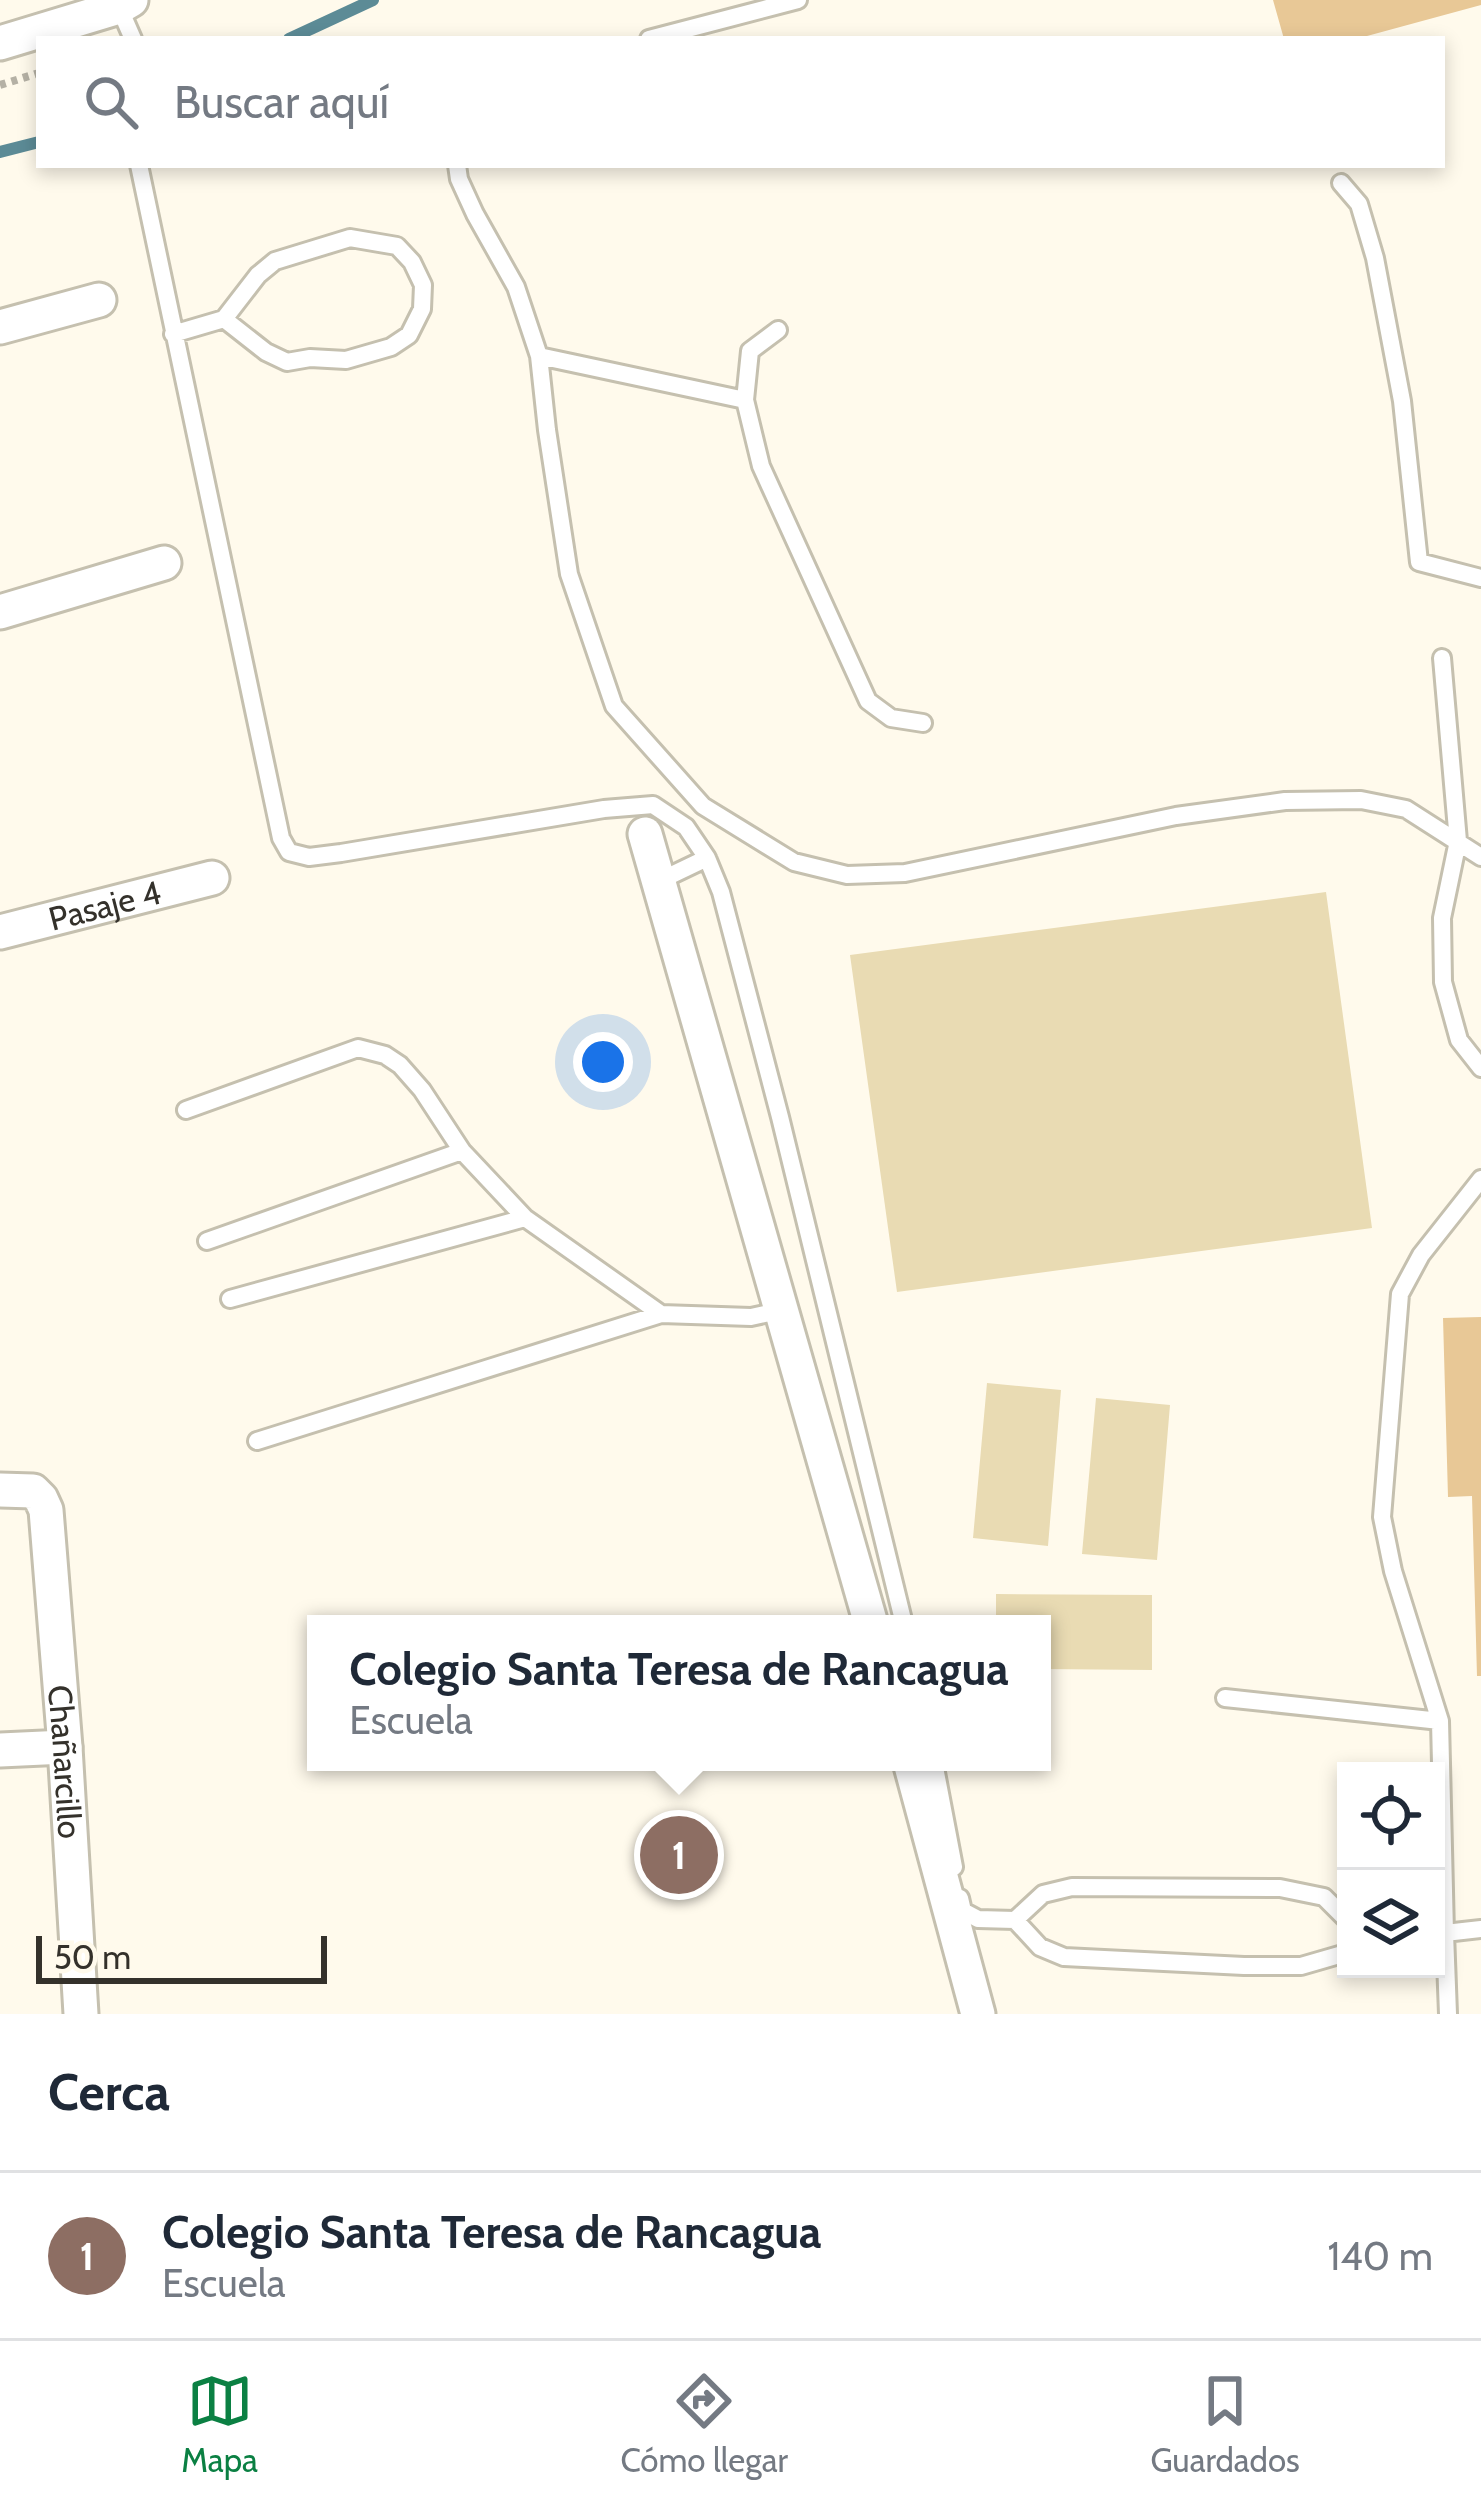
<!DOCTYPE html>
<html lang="es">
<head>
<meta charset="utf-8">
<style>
	body { margin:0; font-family:Cabin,sans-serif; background:#f2f2f3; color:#1f2937 }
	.controls { position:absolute; right:36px; bottom:36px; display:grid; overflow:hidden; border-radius:0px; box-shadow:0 6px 18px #0003 }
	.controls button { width:108px; height:108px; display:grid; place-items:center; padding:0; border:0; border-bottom:3px solid #e0e1e3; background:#fff; color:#1f2937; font:60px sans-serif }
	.scale { position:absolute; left:36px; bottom:30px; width:291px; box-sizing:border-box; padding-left:12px; border:6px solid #34312b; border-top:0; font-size:33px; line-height:42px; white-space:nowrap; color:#34312b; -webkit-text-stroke:9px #fffaec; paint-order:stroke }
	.you { position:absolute; left:603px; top:1062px; width:42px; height:42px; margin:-30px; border:9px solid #fff; border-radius:50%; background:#1a73e8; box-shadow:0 0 0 18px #1a73e833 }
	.badge { display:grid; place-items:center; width:78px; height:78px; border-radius:50%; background:#0b8043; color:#fff; font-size:39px; font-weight:700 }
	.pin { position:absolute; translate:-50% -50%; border:6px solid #fff; box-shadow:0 3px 12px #0006 }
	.popup { position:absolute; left:307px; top:1615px; width:744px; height:156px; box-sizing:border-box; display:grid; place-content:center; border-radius:0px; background:#fff; filter:drop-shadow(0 3px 9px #0005); font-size:39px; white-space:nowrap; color:#747a83 }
	.popup b { font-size:45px; color:#1f2937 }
	.popup::after { content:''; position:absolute; left:50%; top:100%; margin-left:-24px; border:24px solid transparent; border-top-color:#fff }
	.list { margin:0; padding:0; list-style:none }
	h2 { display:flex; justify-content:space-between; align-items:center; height:156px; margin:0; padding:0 48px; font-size:51px }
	h2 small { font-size:39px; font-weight:400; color:#747a83 }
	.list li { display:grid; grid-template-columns:78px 1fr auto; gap:36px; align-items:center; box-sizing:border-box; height:168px; padding:0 48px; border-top:3px solid #e0e1e3 }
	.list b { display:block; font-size:45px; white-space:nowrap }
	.list p { margin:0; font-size:39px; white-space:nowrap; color:#747a83 }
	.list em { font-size:39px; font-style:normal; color:#747a83 }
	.icon { flex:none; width:66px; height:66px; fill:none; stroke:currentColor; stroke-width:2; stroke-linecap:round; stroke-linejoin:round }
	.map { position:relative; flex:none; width:1481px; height:2014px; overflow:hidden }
	.search { position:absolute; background:#fff; box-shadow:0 6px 18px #0003; left:36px; right:36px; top:36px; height:132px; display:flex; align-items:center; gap:30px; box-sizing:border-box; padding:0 42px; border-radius:0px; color:#747a83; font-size:45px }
	.sheet { height:324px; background:#fff }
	nav { display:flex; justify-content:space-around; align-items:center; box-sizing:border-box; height:168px; border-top:3px solid #e0e1e3; background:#fff; font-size:33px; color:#747a83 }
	nav a { display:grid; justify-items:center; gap:6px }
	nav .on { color:#0b8043 }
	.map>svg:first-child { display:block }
	.green { fill:#e9dbb3 }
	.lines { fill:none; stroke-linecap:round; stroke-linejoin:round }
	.stream { stroke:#5c8b96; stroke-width:12 }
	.building { fill:#e8c896 }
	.lane-casing { stroke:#c5c0af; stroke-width:22 }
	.street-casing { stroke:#c5c0af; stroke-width:39 }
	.path { stroke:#b5b1a5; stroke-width:8; stroke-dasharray:6 6; stroke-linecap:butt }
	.lane { stroke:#fff; stroke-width:16 }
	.street { stroke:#fff; stroke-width:33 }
	.labels { text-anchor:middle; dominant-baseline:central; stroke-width:9; stroke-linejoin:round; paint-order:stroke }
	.street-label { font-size:33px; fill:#34312b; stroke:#fffaec }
</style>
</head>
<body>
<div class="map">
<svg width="1481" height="2014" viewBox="0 0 1481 2014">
	<rect width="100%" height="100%" fill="#fffaec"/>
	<!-- green -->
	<path class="green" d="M1326,892L1372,1228L897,1292L850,955Z
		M987,1383L1061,1390L1048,1546L973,1538Z
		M1096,1398L1170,1405L1157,1560L1082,1554Z
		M996,1594L1152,1595V1670L1042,1669V1624H996Z"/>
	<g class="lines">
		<!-- stream -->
		<path class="stream" d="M289,39L373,0
			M0,152L39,142"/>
	</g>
	<!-- building -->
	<path class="building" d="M1273,0H1481V5L1356,39H1284Z
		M1481,1317V1676H1477L1472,1496L1448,1497L1443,1318Z"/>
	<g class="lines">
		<defs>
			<path id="lane" d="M119,7L133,39
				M649,39L798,0
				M139,165L281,838L289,852L309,857L341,853L604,809L653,805L686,827L707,858L659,881
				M457,165L459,179L475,214L516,287L539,356L547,430L569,574L614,706L703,806L794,862L847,875L905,873L1176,816L1285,801L1361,800L1406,809L1481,857
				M1341,183L1359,204L1375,258L1402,401L1419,562L1481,578
				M778,330L750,351L745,400L761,466L868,701L891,718L923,723
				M173,334L224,319L258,275L275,261L350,238L397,246L412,262L423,285L422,309L409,335L391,347L346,360L310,358L287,362L266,352L224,319
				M539,356L745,400
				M1442,658L1458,841L1442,918L1443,982L1459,1040L1481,1068
				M707,858L721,892L780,1117L904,1624
				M186,1110L358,1048L385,1055L400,1065L422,1090L462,1151L525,1218L661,1314
				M207,1241L462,1151
				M230,1299L525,1218
				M257,1441L661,1314L751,1317L783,1310
				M1225,1698L1440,1721
				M934,1762L954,1867
				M960,1898L963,1911L978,1919L1015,1920L1043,1894L1072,1887L1280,1888L1324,1897L1346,1919
				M1015,1920L1040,1947L1064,1957L1244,1966H1301L1346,1953
				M1445,1933L1440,1721L1393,1571L1382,1517L1400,1294L1421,1255L1481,1179
				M1448,2014L1445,1933L1481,1929"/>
			<g id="street">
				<path d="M0,43L119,7L131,0"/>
				<path d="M0,327L99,300"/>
				<path d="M0,612L164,563"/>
				<path d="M645,834L871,1624"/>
				<path id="s1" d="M0,932L212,878"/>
				<path id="s2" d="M0,1490L33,1491L41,1499L46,1510L65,1747L81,2014"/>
				<path d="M0,1750L65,1747"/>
				<path d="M910,1762L978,2014"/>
			</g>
		</defs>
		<!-- lane casing -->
		<use href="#lane" class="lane-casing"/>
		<!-- street casing -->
		<use href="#street" class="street-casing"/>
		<!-- path -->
		<path class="path" d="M0,85L39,73"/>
		<!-- lane -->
		<use href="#lane" class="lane"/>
		<!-- street -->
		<use href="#street" class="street"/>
	</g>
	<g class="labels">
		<!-- street labels -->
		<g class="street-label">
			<text stroke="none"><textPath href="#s1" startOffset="108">Pasaje 4</textPath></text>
			<text stroke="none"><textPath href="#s2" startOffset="309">Chañarcillo</textPath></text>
		</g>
	</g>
</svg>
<div class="controls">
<button><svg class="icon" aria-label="locate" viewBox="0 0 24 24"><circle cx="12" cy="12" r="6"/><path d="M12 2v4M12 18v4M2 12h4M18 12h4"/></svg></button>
<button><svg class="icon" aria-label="layers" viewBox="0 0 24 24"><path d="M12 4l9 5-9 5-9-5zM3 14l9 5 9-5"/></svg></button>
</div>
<div class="scale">50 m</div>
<div class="you"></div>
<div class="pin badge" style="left:679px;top:1855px;background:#8d6e63">1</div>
<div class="popup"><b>Colegio Santa Teresa de Rancagua</b>Escuela</div>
<div class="search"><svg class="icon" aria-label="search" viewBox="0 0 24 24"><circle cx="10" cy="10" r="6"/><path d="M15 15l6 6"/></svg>Buscar aquí</div>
</div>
<section class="sheet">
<h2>Cerca<small></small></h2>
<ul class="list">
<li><span class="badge" style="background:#8d6e63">1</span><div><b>Colegio Santa Teresa de Rancagua</b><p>Escuela</p></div><em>140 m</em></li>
</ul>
</section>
<nav>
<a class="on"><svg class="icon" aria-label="map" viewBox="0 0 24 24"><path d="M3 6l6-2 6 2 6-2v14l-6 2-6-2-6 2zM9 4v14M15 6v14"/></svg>Mapa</a>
<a><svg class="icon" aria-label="directions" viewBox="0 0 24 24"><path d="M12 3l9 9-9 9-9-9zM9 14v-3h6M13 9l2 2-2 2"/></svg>Cómo llegar</a>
<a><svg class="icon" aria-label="saved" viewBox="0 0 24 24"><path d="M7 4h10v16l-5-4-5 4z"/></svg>Guardados</a>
</nav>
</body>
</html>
